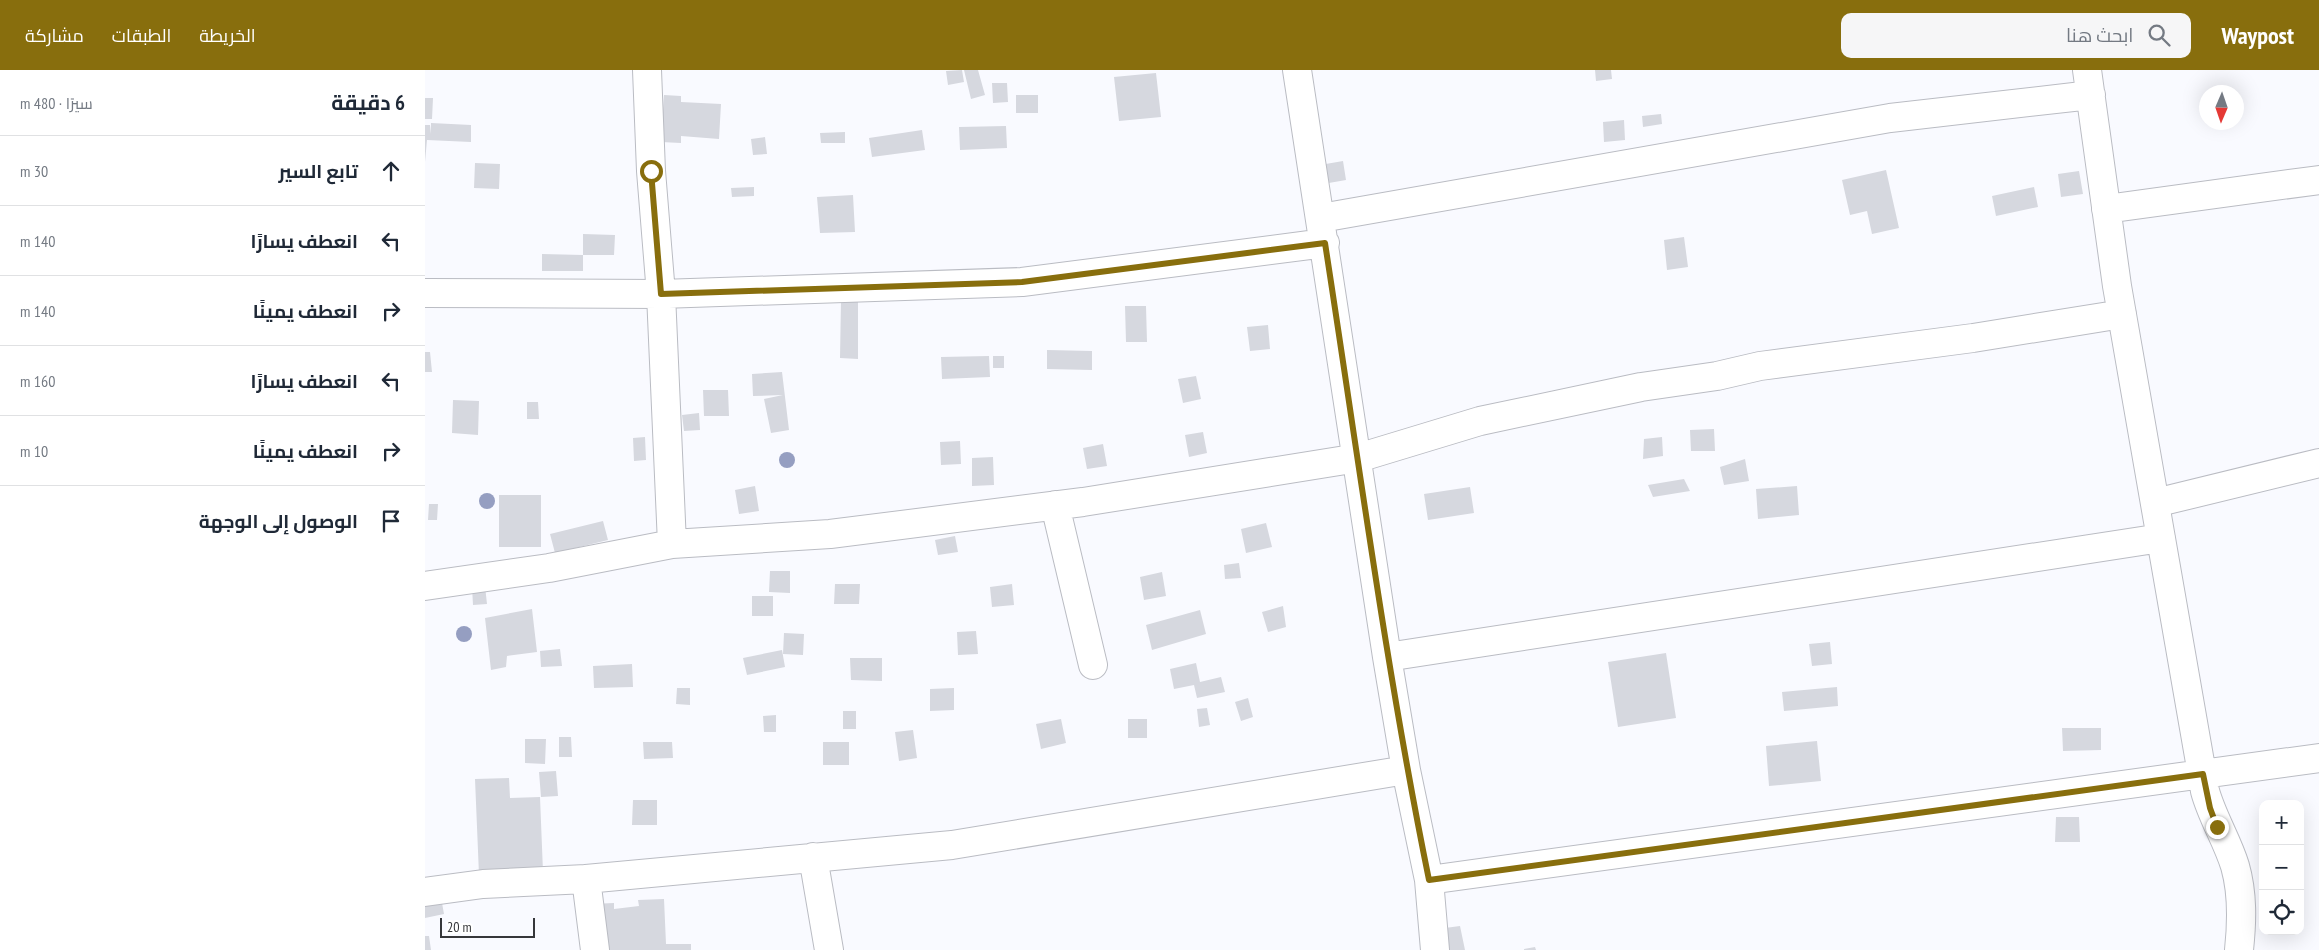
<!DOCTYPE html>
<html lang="ar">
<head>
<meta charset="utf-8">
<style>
	body { margin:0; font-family:"PT Sans Narrow",Cairo,sans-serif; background:#f6f6f7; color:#1f2937; direction:rtl }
	.controls { position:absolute; right:15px; bottom:15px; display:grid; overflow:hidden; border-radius:10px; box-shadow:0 5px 20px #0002 }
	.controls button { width:45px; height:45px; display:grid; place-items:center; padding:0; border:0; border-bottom:1px solid #e0e1e3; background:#fff; color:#1f2937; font:25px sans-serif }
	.compass { position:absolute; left:1774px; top:15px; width:45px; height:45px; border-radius:50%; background:#fff; box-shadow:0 5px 20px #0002; rotate:182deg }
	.scale { position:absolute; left:15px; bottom:12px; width:95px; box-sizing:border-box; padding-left:5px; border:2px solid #36373a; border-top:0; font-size:14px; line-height:18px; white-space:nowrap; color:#36373a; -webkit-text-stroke:4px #fff; paint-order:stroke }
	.stop { position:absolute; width:15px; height:15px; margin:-11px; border:4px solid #886e0d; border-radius:50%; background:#fff }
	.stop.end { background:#886e0d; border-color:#fff; box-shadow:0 1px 5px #0008 }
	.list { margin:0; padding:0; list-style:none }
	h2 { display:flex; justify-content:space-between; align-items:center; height:65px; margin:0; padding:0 20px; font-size:21px }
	h2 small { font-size:16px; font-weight:400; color:#747a83 }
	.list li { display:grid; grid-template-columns:32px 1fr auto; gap:15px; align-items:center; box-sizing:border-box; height:70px; padding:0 20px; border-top:1px solid #e0e1e3 }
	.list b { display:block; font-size:19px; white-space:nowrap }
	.list em { font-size:16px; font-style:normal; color:#747a83 }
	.icon { flex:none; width:28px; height:28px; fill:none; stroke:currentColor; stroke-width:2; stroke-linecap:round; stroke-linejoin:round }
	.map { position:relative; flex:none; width:1894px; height:880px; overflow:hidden; direction:ltr }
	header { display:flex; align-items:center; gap:30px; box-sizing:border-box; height:70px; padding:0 25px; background:#886e0d; color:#fff }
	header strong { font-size:24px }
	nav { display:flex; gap:28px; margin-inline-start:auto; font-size:18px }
	.search { width:350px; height:45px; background:#f6f6f7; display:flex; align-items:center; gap:12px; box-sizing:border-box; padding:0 18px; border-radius:10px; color:#747a83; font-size:19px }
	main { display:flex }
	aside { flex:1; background:#fff }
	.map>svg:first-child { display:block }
	.building { fill:#d6d8df }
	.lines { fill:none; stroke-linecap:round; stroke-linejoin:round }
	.minor-casing { stroke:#babcc3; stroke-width:30 }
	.minor { stroke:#fff; stroke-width:28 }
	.tree { fill:#959ec1 }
	.route { stroke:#886e0d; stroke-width:6 }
</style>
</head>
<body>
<header>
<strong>Waypost</strong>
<div class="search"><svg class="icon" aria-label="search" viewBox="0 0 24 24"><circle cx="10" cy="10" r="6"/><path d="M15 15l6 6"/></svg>ابحث هنا</div>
<nav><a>الخريطة</a><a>الطبقات</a><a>مشاركة</a></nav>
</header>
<main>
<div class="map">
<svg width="1894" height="880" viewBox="0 0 1894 880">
	<rect width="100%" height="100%" fill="#f9faff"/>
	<!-- building -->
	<path class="building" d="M537,0L539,12L523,15L521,1Z
		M539,0H553L560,25L546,29Z
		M1170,0H1186L1187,9L1171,11Z
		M731,3L736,47L694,51L689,7Z
		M567,13H582L583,32L568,33Z
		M239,25L256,26V32L296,34L294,69L256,66V73L236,72Z
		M591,25H613V43H591Z
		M0,28H8L7,49H0Z
		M1236,44L1237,54L1218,57L1217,46Z
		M1199,50L1200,70L1179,72L1178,52Z
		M6,53L46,55V72L2,70L0,92V55H5L6,64Z
		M581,56L582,78L535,80L534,57Z
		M497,60L500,80L447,87L444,68Z
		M420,62V73H396L395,63Z
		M340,67L342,84L328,85L326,69Z
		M918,91L921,110L898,114L895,95Z
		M50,93L75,94L74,119L49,118Z
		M1461,100L1474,158L1447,164L1442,141L1425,145L1417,110Z
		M1654,101L1658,124L1636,127L1633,104Z
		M329,117V126L307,127L306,118Z
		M1609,117L1613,137L1571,146L1567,126Z
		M428,125L430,162L395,163L392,127Z
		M158,164L190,165L189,185H158Z
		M1259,167L1263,197L1242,200L1239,170Z
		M117,184L158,185V201H117Z
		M416,230H433V289L415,288Z
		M700,236H721L722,272H701Z
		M843,255L845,279L825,281L822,257Z
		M622,280L667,281V300L622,299Z
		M0,282H5L7,302H0Z
		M564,286L565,307L517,309L516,287Z
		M568,286H579V298H568Z
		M357,302L364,360L346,363L339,329L358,325L328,326L327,304Z
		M771,306L776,329L758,333L753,309Z
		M278,320H303L304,346H279Z
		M28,330L54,331L53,365L27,363Z
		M102,332H113L114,349H102Z
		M274,343L275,360L259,361L257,345Z
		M1289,359L1290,381H1266L1265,360Z
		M778,362L782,383L764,387L760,365Z
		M220,367L221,390L209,391L208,368Z
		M1237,367L1238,386L1218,389L1219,369Z
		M535,371L536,394L516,395L515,372Z
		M678,374L682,396L662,399L658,378Z
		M568,387L569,415L547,416V388Z
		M1320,389L1324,411L1299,415L1295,397Z
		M1259,409L1265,421L1228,427L1223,415Z
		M330,416L334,441L314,444L310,420Z
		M1372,416L1374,445L1333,449L1331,419Z
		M1045,417L1049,443L1003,450L999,424Z
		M74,425H116V477H74Z
		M4,434H13L12,450H3Z
		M178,451L183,470L130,483L125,464Z
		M841,453L847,477L821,483L816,459Z
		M530,466L533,482L513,485L510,470Z
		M814,493L816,508L800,509L799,495Z
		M345,501H365V523L344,522Z
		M737,502L741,526L719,530L715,507Z
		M410,514H435L434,534H409Z
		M587,514L589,535L567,537L565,517Z
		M60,516L62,534L48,535L47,517Z
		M327,526H348V546H327Z
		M858,536L861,557L843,562L837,542Z
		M107,539L112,582L82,586L81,597L66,600L60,548Z
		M775,540L781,564L727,580L721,555Z
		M551,561L553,584L533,585L532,562Z
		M359,563L379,564L378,585L358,584Z
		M1405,572L1407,594L1387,596L1384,574Z
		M135,579L137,596L116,597L115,581Z
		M357,580L360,597L322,605L318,588Z
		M1241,583L1251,648L1193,657L1183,592Z
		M425,588H457V611L426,610Z
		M771,593L775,612L796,607L800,622L772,628L769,615L749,619L745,599Z
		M207,594L208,617L169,618L168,596Z
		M1412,617L1413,636L1359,641L1357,622Z
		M252,618H265V635L251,634Z
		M529,618V640L505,641V619Z
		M823,628L828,647L816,651L810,632Z
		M782,638L785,655L774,657L772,639Z
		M418,641H431V659H418Z
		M351,645V662H339L338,646Z
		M636,649L641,673L616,679L611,654Z
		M703,649H722V668H703Z
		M1637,658H1676V680L1638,681Z
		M488,660L492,688L474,691L470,662Z
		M134,667H146L147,687H134Z
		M100,669H121L120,694L100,693Z
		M1392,671L1396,711L1344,716L1341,676Z
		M218,672H247L248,688L219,689Z
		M398,672H424V695H398Z
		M131,701L133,726L116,727L114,702Z
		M84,708L85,728L115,727L118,802L54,805L50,709Z
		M208,730H232V755H207Z
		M1631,747H1654L1655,772H1630Z
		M239,829L241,874H266V880H171L166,834L189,833V839L214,836L213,830Z
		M17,833L19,844L0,848V836Z
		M1035,856L1040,880H1024L1020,858Z
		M0,866H4L6,880H0Z
		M1110,877L1111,880H1099V879Z"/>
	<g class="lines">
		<defs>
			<path id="minor" d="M872,0L962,587L981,700L1004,810L1010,880
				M1662,0L1692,216L1780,721C1787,747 1802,770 1810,796C1818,824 1817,852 1814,880
				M1681,139L1894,110
				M896,148L1465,48L1666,25
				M0,223L236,224L226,101L222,0
				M1730,433L1894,393
				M630,435L668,595
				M247,474L236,224L597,212L900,173
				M0,516L124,498L247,474L405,464L658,432L933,388L1055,351L1216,317L1292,306L1335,296L1548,268L1697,244
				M962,587L1736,468
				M388,787L404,880
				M161,809L170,880
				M1004,810L1894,688
				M0,822L58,814L161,809L527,775L981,700"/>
		</defs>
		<!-- minor casing -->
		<use href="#minor" class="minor-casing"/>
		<!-- minor -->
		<use href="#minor" class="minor"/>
	</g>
	<!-- trees -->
	<g class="tree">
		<circle cx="362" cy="390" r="8"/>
		<circle cx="62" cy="431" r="8"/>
		<circle cx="39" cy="564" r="8"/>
	</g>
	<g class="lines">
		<!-- route -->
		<path class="route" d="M226,101L236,224L597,212L900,173C933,386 961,599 1004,810L1778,704L1785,738L1792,757"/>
	</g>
</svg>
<div class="controls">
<button>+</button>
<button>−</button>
<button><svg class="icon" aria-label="locate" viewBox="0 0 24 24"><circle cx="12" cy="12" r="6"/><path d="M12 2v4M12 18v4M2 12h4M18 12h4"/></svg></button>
</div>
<svg class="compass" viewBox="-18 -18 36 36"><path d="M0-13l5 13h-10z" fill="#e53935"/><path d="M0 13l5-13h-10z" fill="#747a83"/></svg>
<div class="scale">20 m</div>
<div class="stop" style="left:226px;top:101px"></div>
<div class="stop end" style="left:1792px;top:757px"></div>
</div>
<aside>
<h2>6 دقيقة<small>سيرًا · 480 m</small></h2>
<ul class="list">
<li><svg class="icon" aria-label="ahead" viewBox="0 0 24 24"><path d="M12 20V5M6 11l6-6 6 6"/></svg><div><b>تابع السير</b></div><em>30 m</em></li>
<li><svg class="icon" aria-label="left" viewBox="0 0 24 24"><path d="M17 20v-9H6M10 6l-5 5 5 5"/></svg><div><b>انعطف يسارًا</b></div><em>140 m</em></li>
<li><svg class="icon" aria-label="right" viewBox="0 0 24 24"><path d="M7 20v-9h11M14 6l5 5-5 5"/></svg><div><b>انعطف يمينًا</b></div><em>140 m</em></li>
<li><svg class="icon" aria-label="left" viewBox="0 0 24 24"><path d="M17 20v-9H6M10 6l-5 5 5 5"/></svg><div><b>انعطف يسارًا</b></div><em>160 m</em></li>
<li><svg class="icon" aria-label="right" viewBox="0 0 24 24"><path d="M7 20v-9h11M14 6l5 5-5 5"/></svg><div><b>انعطف يمينًا</b></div><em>10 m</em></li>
<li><svg class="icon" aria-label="arrive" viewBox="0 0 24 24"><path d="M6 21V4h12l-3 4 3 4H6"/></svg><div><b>الوصول إلى الوجهة</b></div></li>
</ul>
</aside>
</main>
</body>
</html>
